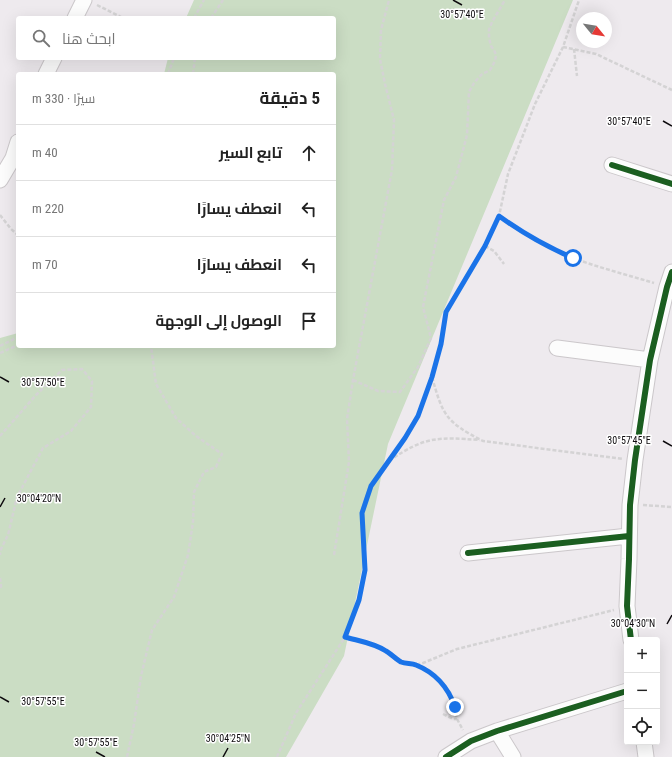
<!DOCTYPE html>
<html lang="ar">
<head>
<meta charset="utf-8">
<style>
	body { margin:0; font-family:"Roboto Condensed",Cairo,sans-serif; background:#f6f6f6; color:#222; direction:rtl }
	.controls { position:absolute; right:12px; bottom:12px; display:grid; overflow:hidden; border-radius:4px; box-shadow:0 4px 16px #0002 }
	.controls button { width:36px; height:36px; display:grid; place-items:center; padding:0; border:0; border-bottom:1px solid #e0e0e0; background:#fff; color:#222; font:20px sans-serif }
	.compass { position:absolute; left:576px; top:12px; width:36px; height:36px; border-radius:50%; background:#fff; box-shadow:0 4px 16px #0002; rotate:120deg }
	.stop { position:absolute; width:12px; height:12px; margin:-9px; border:3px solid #1a73e8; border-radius:50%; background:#fff }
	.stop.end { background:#1a73e8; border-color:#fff; box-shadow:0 1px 4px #0008 }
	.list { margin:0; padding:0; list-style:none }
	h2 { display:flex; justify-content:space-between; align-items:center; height:52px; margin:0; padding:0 16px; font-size:17px }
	h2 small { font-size:13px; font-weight:400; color:#767676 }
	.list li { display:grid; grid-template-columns:26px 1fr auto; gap:12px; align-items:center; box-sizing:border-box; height:56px; padding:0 16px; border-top:1px solid #e0e0e0 }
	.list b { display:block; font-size:15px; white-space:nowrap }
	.list em { font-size:13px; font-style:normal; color:#767676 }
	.icon { flex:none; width:22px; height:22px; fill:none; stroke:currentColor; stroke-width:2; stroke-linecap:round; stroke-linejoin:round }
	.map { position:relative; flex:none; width:672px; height:757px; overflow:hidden; direction:ltr }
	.search { position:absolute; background:#fff; box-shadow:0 4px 16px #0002; left:16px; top:16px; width:320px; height:44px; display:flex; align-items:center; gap:10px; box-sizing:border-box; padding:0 14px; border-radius:4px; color:#767676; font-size:15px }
	.panel { position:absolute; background:#fff; box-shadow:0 4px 16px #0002; left:16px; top:72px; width:320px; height:276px; border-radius:4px; direction:rtl }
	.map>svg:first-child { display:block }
	.green { fill:#cbddc4 }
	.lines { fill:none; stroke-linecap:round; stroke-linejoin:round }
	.minor-casing { stroke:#cbc7ca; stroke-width:17 }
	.path { stroke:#d4d3d4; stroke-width:2.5; stroke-dasharray:4 2; stroke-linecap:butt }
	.minor { stroke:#fcfcfc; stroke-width:15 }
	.cycleway-casing { stroke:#fff; stroke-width:8 }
	.cycleway { stroke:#1b5e20; stroke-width:6 }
	.route { stroke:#1a73e8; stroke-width:5 }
	.ticks { fill:none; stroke:#0d0a0d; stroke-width:1.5 }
	.ticks-label { font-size:10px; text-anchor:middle; fill:#0d0a0d; stroke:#fff; stroke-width:3; stroke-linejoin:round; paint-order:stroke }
</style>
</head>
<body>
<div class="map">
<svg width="672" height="757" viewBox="0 0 672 757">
	<rect width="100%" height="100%" fill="#eeeaee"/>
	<!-- green -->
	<path class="green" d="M194,0H573L388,444L344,656L286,757H0V338L18,333V346H334V74H164L168,58H334V18H186Z"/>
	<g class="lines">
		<defs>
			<path id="minor" d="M75,18L84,0
				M46,74L54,58
				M612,165L672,184
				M0,180L13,158L18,142
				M557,348L650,360
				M468,553L629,536
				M631,640L627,606L629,559L630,505L635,460L650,360L667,287L672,272
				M497,731L513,757
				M644,742L646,757
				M446,757L471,741L497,731L627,691"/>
		</defs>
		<!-- minor casing -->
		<use href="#minor" class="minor-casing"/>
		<!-- path -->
		<path class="path" d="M97,5L123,18
			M194,18L204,0
			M211,18L223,0
			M563,47L596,54L672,90
			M574,49L577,76
			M168,74L174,58
			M193,74L195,58
			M0,215L11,229L18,235
			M499,216C514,227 529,238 546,246C579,263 618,272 654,283
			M485,246L494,251L504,264
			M0,346L18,337
			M0,353L18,345
			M432,377C443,416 446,422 483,441L623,459
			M353,380L378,391L400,392L418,367L431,338L423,307L444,200L456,177L467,135L469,92L474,83L481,75L490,70L495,61L496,55L494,50L491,46L489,38V30L492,22L505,0
			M0,436L36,395L62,370L82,369L92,381L91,407L71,431L43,448L17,497L8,535L0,551V555
			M389,461C425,436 438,437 480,440
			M643,505L672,507
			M334,555L349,462L347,419L353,380L392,170L394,120L385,84L380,59L381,30L389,0
			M0,578L1,586L0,589
			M345,637L367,642L385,650L401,662L415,665L423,663L457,649L614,610
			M416,665L433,674L443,683L451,694L457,719L463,730
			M443,714L453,719H457
			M127,757L134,724L141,676L152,630L174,597L188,555L193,522L194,492L204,472L216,467L222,454L196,436L176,418L156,384L151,346
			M277,757L296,713L345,637L359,600L365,570L362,513L371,486L405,438L418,416L432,377L441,344L446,312L485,246L499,216L508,174L535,104L563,47L579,0"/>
		<!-- minor -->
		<use href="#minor" class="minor"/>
		<defs>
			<path id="cycleway" d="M612,165L672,184
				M468,553L629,536
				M631,640L627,606L629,559L630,505L635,460L650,360L667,287L672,272
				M446,757L471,741L497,731L627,691"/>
		</defs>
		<!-- cycleway casing -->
		<use href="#cycleway" class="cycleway-casing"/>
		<!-- cycleway -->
		<use href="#cycleway" class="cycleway"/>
	</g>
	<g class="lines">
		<!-- route -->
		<path class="route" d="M455,707C448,687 436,673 416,665C412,663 406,664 401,662C396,659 391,654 386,651C374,643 359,641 345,637L359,600L365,570L362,513L371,486L405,438L418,416L432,377L441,344L446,312L485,246L499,216C524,234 545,246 573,258"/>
	</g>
	<!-- ticks -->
	<path class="ticks" d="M453,0L462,5M663,121L672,126M0,377L9,382M663,441L672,446M0,507L5,498M667,624L672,615M0,697L9,702M96,752L105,757M223,757L228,748"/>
	<g class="ticks-label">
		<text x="462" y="18">30°57'40"E</text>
		<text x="629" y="125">30°57'40"E</text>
		<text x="43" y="386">30°57'50"E</text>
		<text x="629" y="444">30°57'45"E</text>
		<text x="39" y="502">30°04'20"N</text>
		<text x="633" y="627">30°04'30"N</text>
		<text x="43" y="705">30°57'55"E</text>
		<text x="228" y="742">30°04'25"N</text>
		<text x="96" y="746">30°57'55"E</text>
	</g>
</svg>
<div class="controls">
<button>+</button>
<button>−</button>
<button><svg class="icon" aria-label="locate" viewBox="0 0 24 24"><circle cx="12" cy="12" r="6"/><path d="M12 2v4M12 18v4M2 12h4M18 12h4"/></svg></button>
</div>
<svg class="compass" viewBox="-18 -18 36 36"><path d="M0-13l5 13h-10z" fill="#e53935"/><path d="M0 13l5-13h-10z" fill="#767676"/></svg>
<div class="stop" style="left:573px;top:258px"></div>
<div class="stop end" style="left:455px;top:707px"></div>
<div class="search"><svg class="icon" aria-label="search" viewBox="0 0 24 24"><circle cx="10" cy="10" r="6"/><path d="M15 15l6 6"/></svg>ابحث هنا</div>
<section class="panel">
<h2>5 دقيقة<small>سيرًا · 330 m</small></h2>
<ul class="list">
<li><svg class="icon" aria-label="ahead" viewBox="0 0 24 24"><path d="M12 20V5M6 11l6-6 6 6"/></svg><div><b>تابع السير</b></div><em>40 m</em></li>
<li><svg class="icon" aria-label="left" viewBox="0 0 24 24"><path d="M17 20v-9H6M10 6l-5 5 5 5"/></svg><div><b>انعطف يسارًا</b></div><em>220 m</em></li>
<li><svg class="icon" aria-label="left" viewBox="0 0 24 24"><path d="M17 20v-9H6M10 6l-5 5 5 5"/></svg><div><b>انعطف يسارًا</b></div><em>70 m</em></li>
<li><svg class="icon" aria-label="arrive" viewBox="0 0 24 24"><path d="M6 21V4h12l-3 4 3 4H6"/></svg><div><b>الوصول إلى الوجهة</b></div></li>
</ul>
</section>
</div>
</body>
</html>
